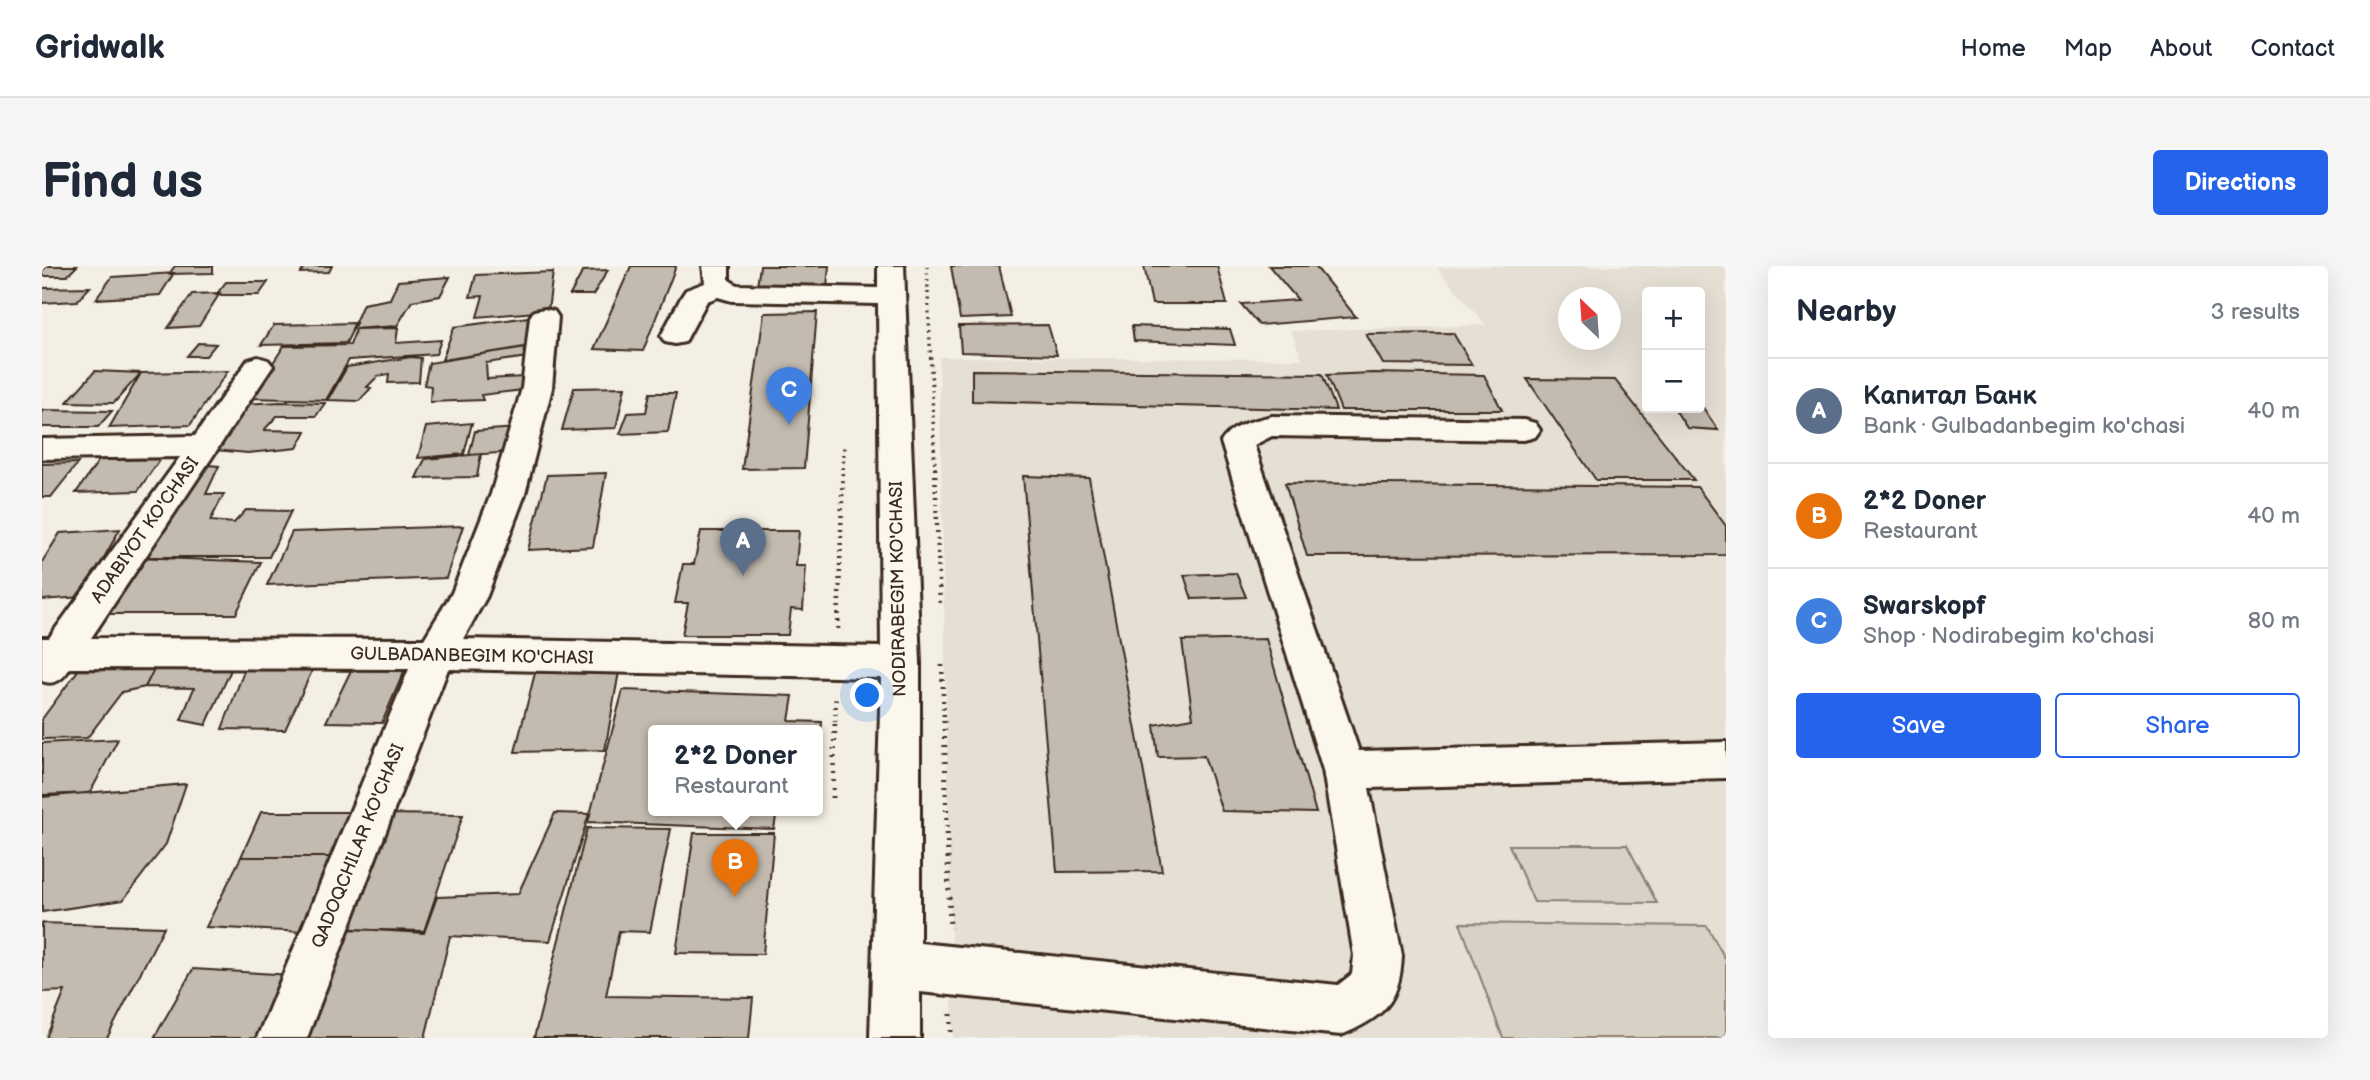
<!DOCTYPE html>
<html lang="en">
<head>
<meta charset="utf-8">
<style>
	body { margin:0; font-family:"Balsamiq Sans",sans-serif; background:#f6f6f7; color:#1f2937 }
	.controls { position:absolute; right:21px; top:21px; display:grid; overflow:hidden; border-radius:7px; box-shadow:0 7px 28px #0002 }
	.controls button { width:63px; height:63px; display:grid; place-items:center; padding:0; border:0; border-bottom:2px solid #e0e1e3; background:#fff; color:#1f2937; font:35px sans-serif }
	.compass { position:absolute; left:1516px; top:21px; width:63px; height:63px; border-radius:50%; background:#fff; box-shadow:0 7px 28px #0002; rotate:335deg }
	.you { position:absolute; left:826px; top:430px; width:24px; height:24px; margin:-18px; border:5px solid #fff; border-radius:50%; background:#1a73e8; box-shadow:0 0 0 10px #1a73e833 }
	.badge { display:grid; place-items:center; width:46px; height:46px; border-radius:50%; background:#2563eb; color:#fff; font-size:23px; font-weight:700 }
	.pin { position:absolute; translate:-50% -58px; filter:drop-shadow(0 2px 4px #0008) }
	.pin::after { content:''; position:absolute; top:37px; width:24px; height:21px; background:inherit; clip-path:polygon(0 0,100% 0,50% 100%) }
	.popup { position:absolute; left:606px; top:459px; width:175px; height:91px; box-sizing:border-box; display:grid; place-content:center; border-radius:7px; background:#fff; filter:drop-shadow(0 2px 5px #0005); font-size:23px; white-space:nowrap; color:#747a83 }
	.popup b { font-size:26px; color:#1f2937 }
	.popup::after { content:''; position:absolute; left:50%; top:100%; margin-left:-14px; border:14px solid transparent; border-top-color:#fff }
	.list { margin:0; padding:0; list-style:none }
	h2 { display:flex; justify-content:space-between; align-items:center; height:91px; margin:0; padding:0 28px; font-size:30px }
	h2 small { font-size:23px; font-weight:400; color:#747a83 }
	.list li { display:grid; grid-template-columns:46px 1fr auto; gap:21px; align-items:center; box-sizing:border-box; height:105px; padding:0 28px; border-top:2px solid #e0e1e3 }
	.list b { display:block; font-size:26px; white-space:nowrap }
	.list p { margin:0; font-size:23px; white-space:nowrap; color:#747a83 }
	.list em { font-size:23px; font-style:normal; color:#747a83 }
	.actions { display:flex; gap:14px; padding:21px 28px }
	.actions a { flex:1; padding:16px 0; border:2px solid #2563eb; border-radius:7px; text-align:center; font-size:24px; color:#2563eb }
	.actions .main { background:#2563eb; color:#fff }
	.map { position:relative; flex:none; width:1684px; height:772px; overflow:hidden; border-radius:7px }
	header { display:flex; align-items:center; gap:42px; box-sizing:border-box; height:98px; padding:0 35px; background:#fff; border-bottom:2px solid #e0e1e3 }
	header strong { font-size:33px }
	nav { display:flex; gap:38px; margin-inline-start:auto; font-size:24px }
	.intro { display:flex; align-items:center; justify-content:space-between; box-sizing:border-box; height:168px; padding:0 42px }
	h1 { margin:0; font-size:49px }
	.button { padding:18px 32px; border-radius:7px; background:#2563eb; color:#fff; font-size:24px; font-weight:700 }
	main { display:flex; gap:42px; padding:0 42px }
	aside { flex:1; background:#fff; border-radius:7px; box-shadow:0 7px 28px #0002 }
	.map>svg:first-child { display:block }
	.built { fill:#e5dfd4; fill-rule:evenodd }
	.green { fill:#d8d1c6; stroke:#8a7e72; stroke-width:2 }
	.building { fill:#c3bbb0; stroke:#3b2a1e; stroke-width:2 }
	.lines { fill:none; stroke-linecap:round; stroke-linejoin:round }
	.minor-casing { stroke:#3b2a1e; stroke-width:6 }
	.path-far2 { stroke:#3b2a1e; stroke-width:3.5; stroke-dasharray:2 4.5; stroke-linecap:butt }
	.path-far1 { stroke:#3b2a1e; stroke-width:4.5; stroke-dasharray:2 5; stroke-linecap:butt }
	.path { stroke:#3b2a1e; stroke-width:5; stroke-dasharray:2 6; stroke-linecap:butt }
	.minor { fill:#fbf7ec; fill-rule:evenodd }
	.labels { text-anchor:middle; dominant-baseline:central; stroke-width:7; stroke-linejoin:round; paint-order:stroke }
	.street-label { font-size:18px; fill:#3b2a1e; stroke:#fbf7ec }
</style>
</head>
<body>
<header>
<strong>Gridwalk</strong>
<nav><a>Home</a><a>Map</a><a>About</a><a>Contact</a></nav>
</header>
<div class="intro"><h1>Find us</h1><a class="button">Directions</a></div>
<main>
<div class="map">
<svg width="1684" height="772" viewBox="0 0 1684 772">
	<rect width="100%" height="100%" fill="#f3efe4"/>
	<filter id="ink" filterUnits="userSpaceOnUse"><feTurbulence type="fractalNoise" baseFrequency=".0143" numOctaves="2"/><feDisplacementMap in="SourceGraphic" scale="14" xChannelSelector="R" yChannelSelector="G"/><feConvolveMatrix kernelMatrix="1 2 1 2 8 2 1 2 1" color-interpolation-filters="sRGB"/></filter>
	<g filter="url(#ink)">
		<!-- built -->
		<path class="built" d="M1445,0H1684V772H911L897,91L1260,93L1249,65L1444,59L1395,2ZM1605,26H1658V142H1605ZM1526,32H1568V74H1526Z"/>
		<!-- green -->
		<path class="green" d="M1467,579H1585L1615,637L1492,636Z
			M1418,657L1665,660L1684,694V772H1461Z"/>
		<!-- building -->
		<path class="building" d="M5,0H35L25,10H0V5Z
			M133,0H171V7L127,8Z
			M263,0H290L287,6L259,7Z
			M589,0H634L601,85L552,83Z
			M718,0H787L785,20H715Z
			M909,0H957L969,51L918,53Z
			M1102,0H1175L1185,38H1110Z
			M1227,0H1273L1314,51L1217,59L1199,38L1256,34Z
			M566,4L551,29H528L541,5Z
			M511,6L506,45L435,51L441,30L428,31L434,9Z
			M132,7L118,29L54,33L70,11Z
			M408,11L398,30L370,35L355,60L310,63L321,38L348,33L356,15Z
			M184,16H226L217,29H174Z
			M48,21L35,35L0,37V22Z
			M178,27L157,60L126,62L150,28Z
			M775,46L762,202L700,203L722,47Z
			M487,51L485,81L400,94L412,61Z
			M314,57L304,77L219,79L232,59Z
			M1006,59L1015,89L919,86L917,60Z
			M1090,60L1188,63L1193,79L1092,75Z
			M356,62L354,77L399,74L394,88L307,94L284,134L208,132L242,80L308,79L314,63Z
			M1411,67L1430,99L1341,98L1324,68Z
			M156,77L174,78L164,90H145Z
			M488,80L485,91L444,97L445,113L482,111L481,124L439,129L441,134L388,136L389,120L382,119L387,97Z
			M369,91L379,92L377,116L346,117L347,108L336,110L325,121L329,122L317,135L286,134L305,101Z
			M930,104L1280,108L1294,144L930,135Z
			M53,105L99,107L72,137L25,136Z
			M186,105L148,159L67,162L99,107Z
			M1330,107L1442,109L1460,144H1299L1285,109Z
			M1485,113L1573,114L1652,214H1554Z
			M583,121L574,162L520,164L532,122Z
			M608,127H634L626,166L578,168L586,147L604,146Z
			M238,136L283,137L274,150H235L222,164L264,165L255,182L206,187L172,184L199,138Z
			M1658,137L1676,164L1645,162L1632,142H1658Z
			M0,144L70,145L56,161H0Z
			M430,157L422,188L376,192L384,161Z
			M477,162L472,186L427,189L433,165Z
			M439,188L435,211L374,212L383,193Z
			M118,193L96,225L34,227L57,194Z
			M36,197L9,231H0V198Z
			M151,198L177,200L164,228H182L168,255L192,257L204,244L249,245L227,291H94Z
			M564,207L551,281L486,284L505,209Z
			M981,210L1047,212L1120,605L1015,606Z
			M1243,217L1655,221L1684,260V289L1265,290Z
			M421,260L404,312L225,319L250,266Z
			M78,263L40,331L0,334V296L18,267Z
			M659,265H757L754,300H764L761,344L749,343L746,369H640L646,337H633L641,298H652Z
			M94,291L219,296L194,348H55Z
			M1194,307L1204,331L1150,333L1142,309Z
			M1224,373L1274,547L1180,545L1162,490L1116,491L1112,459L1151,452L1140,375Z
			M117,394L103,421L80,426L45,472L0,473V453L40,399Z
			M117,394L193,395L164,459L139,454L152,422L103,421Z
			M274,396L243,464L180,463L205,397Z
			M313,396H366L340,457L284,456Z
			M578,400L563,484L473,486L494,403Z
			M581,424L751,430L747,455L780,456L775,503V465H611V545H735L732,563L546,556Z
			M76,473L48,527L0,529V477Z
			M144,518L124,578L81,634L0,646V531Z
			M219,546H311L293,591H199Z
			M513,547L547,548L508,675L408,670L383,772H256L297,662L382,667L395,631L476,628Z
			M339,548L421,549L382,665L294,663Z
			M545,562L629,563L608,666L577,665L564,730L711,732L707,772H492Z
			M652,567H732L721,688L634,687Z
			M199,591H293L262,666L164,661Z
			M0,657L122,661L65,772H4L23,725L0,726Z
			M151,703L250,709L224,772H112Z"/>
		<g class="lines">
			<defs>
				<path id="minor" d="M661,0H687V14L695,19L836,22V0H862L878,397V677L1296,719L1310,708L1312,690L1281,504L1179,176C1191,158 1210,155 1230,150L1482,154L1493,157L1498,164L1493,171L1482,174L1230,170L1212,179L1317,485L1684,476V512L1327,522L1360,690C1358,737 1340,752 1299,769L878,726V772H828L839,412L406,403L265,772H215L367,403L28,402C21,413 13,420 0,415V372H7L138,191L0,193V173L153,170L206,94L216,91L226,94L231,100L49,372L382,373L410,327L449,228L480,122L488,51L492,45L502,43L512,45L516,51L510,122L483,228L445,330L421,373L839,381L836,38L690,35L676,31L665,35L643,76L633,78L623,76L619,70L640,30L644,24L663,17Z"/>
			</defs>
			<!-- minor casing -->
			<use href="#minor" class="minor-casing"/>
			<!-- path-far2 -->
			<path class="path-far2" d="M885,0L893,203
				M801,203L802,181"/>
			<!-- path-far1 -->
			<path class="path-far1" d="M893,202L898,341
				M796,363L801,202
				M900,399L902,456
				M793,456L794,428"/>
			<!-- path -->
			<path class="path" d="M902,455L908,663
				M791,532L793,455
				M909,748V772"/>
			<!-- minor -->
			<use href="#minor" class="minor"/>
		</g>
	</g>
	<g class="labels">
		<!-- street labels -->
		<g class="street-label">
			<text transform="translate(103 264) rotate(-55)">ADABIYOT KO'CHASI</text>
			<text transform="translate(856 323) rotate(-91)">NODIRABEGIM KO'CHASI</text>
			<text transform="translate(430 390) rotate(1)">GULBADANBEGIM KO'CHASI</text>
			<text transform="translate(316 580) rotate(-68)">QADOQCHILAR KO'CHASI</text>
		</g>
	</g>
</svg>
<div class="controls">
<button>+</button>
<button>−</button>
</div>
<svg class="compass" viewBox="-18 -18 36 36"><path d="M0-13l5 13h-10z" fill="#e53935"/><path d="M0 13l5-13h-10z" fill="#747a83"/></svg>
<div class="you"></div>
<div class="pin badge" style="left:701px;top:310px;background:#5c6f8a">A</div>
<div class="pin badge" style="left:693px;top:631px;background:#e8710a">B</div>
<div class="popup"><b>2*2 Doner</b>Restaurant</div>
<div class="pin badge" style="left:747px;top:159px;background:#3f7fe0">C</div>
</div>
<aside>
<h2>Nearby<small>3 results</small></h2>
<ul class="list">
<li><span class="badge" style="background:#5c6f8a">A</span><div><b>Капитал Банк</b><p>Bank · Gulbadanbegim ko'chasi</p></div><em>40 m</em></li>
<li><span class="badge" style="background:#e8710a">B</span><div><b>2*2 Doner</b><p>Restaurant</p></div><em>40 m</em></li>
<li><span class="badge" style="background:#3f7fe0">C</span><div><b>Swarskopf</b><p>Shop · Nodirabegim ko'chasi</p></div><em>80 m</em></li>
</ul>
<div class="actions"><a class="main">Save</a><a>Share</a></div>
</aside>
</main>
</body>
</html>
